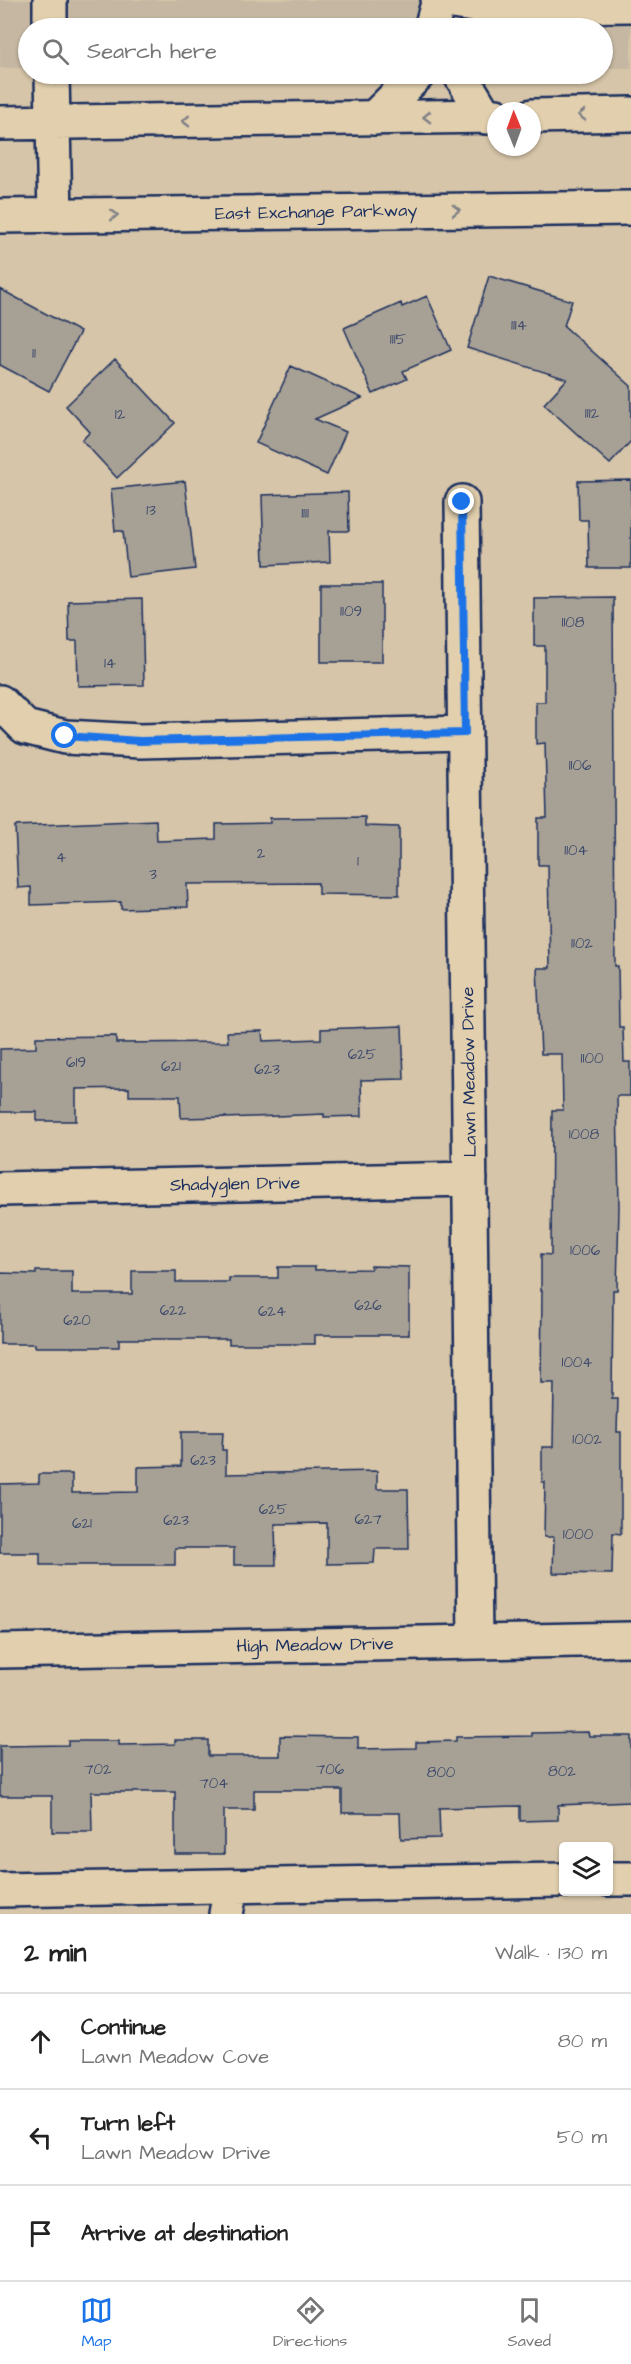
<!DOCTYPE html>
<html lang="en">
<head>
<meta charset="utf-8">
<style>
	body { margin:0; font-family:"Architects Daughter",sans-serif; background:#f2f2f2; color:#222 }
	.controls { position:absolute; right:18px; bottom:18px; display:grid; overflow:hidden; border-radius:6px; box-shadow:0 2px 4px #0004 }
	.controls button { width:54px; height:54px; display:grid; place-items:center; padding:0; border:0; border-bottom:2px solid #e0e0e0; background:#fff; color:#222; font:30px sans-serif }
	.compass { position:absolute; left:487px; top:102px; width:54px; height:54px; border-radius:50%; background:#fff; box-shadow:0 2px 4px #0004; rotate:359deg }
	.stop { position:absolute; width:18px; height:18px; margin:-14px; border:4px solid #1a73e8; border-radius:50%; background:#fff }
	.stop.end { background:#1a73e8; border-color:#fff; box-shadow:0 2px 6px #0008 }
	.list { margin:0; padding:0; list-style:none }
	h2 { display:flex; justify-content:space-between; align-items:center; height:78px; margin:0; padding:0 24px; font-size:26px }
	h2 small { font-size:20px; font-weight:400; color:#767676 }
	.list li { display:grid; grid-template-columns:39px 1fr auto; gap:18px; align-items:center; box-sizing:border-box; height:96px; padding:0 24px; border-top:2px solid #e0e0e0 }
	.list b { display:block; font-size:22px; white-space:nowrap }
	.list p { margin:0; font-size:20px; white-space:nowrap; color:#767676 }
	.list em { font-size:20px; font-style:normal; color:#767676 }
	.icon { flex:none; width:33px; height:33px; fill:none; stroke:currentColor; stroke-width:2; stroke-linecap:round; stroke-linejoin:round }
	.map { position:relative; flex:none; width:631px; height:1914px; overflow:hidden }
	.search { position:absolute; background:#fff; box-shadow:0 2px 4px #0004; left:18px; right:18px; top:18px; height:66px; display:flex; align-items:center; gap:15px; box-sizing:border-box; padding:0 21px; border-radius:33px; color:#767676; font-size:22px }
	.sheet { height:366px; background:#fff }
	nav { display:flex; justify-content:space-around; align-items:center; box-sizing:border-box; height:84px; border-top:2px solid #e0e0e0; background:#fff; font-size:16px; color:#767676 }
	nav a { display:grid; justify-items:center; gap:3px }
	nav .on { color:#1a73e8 }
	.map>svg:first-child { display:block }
	.built { fill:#c5b7a1 }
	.building { fill:#a7a095; stroke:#1b2f5e; stroke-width:1.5 }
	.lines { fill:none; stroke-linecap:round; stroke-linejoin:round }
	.minor-casing { stroke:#1b2f5e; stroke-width:38 }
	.major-casing { stroke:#1b2f5e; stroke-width:38 }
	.minor { stroke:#e2cfad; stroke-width:33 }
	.major { stroke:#e2cfad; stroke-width:33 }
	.oneway { stroke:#7e7f86 }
	.route { stroke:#1a73e8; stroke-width:8 }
	.labels { text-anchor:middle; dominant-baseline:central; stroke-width:5; stroke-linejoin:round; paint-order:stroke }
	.number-label { font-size:15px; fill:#3e4b6c }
	.street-label { font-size:18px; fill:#1b2f5e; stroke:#e2cfad }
</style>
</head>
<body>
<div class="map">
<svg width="631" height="1914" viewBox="0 0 631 1914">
	<rect width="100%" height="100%" fill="#d6c5a8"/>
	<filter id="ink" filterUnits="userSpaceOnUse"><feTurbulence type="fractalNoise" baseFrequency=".0167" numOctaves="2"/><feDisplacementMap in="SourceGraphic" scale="12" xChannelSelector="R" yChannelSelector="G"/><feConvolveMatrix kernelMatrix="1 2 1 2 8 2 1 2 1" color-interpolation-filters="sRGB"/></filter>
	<g filter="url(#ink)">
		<!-- built -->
		<path class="built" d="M0,0H631V68H603L602,28H28V68H0Z"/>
		<!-- building -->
		<path class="building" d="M489,276L572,301L564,326L631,386V441L610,464L544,404L567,379L467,348Z
			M0,289L80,332L49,391L0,365Z
			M427,296L451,350L403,371L407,379L373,394L344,328L401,303L402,307Z
			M115,359L175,423L117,478L82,440L90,432L66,406Z
			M291,366L362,398L315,419L346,432L327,475L256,443Z
			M631,480V568H589L588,520H579L578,481Z
			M185,481L195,569L128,577L123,531H115L111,489Z
			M348,492L349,531H329L330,562L264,565L262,495Z
			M321,584H382V662H321Z
			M613,597L615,966H618L619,1027H623L624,1062H630V1096H617L619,1208L617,1290H613L612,1399H618L617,1432H621V1534L613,1533L612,1574L553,1573L554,1537H544L545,1482H542V1447H553L554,1383H541L542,1291H541V1254L551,1255L552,1110H563L562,1054H541L537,968H550L548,865H538V818H547L545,743L536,744V702H545V646H534V598Z
			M142,599L144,685L78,686L77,641H69L68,601Z
			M365,817V826L399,827V895L318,894V883L187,884L188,907L121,909V902L31,905V887L18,888L15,826L156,820L157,841L216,839V824L270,823V818Z
			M402,1026L404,1079L361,1080L362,1116L324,1117V1114L226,1118V1117L181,1118L180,1096H129V1088L76,1089V1121H37V1112H0V1049L36,1048V1037L116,1036V1043L228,1042L227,1032L262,1031L263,1041L321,1039V1029Z
			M371,1266L409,1267V1335H315V1344H229V1339H119V1347H35V1344H0V1273L36,1274V1271H72V1294H132V1271H176V1282H229V1278H278V1267H315V1270L371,1269Z
			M181,1432H223L222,1450H226V1474L377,1471V1489H408L409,1549H375L374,1563L327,1564V1523L275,1524L276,1565H234V1548H175V1565H40V1553H0V1484L39,1483V1474H72V1493L138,1492V1467L181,1466Z
			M588,1732L589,1736H631V1802L558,1805V1820L520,1821V1806L439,1808L440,1838L401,1839L400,1813H342V1790H254V1810H224V1854H175V1792H91L92,1832H52V1796H0V1746L68,1745V1741H119V1745L175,1744V1740H208V1756H280V1736L358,1737V1749L416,1748V1742L456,1741V1737L532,1736V1733Z"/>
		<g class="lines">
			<defs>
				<path id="minor" d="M50,0V28
					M439,0L487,7L631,5
					M431,28L439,0
					M52,74L53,123
					M460,74L486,117
					M374,118L418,74
					M462,502L475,1642
					M0,702L25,727L65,737L140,741L465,733
					M0,1189L470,1179
					M0,1651L631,1639
					M608,1879H631
					M0,1890L564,1880
					M226,1914L231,1886"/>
				<path id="major" d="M532,116L631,114
					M0,123L496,116
					M53,123L55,216
					M0,216L631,208"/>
			</defs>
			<!-- minor casing -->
			<use href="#minor" class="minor-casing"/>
			<!-- major casing -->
			<use href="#major" class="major-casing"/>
			<!-- minor -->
			<use href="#minor" class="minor"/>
			<!-- major -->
			<use href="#major" class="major"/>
		</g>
		<!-- one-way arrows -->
		<defs><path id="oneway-chevron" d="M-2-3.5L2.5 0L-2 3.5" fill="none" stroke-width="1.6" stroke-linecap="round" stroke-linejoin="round" transform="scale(1.5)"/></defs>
		<g class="oneway">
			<use href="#oneway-chevron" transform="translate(582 115) rotate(179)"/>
			<use href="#oneway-chevron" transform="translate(427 117) rotate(179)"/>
			<use href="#oneway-chevron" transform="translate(186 121) rotate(179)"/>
			<use href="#oneway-chevron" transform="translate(456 210) rotate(-1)"/>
			<use href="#oneway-chevron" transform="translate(114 215) rotate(-1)"/>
		</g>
	</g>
	<g class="lines" filter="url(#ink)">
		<!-- route -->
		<path class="route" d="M65,736L140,741L465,733L462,502"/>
	</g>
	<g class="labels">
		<!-- number labels -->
		<g class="number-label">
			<text x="519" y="325">1114</text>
			<text x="398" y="339">1115</text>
			<text x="34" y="353">11</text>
			<text x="592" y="413">1112</text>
			<text x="120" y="414">12</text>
			<text x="151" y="510">13</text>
			<text x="305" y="513">1111</text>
			<text x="351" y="611">1109</text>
			<text x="573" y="622">1108</text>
			<text x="110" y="663">14</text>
			<text x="580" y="765">1106</text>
			<text x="576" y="850">1104</text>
			<text x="261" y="853">2</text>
			<text x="61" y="857">4</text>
			<text x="358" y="861">1</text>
			<text x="153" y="874">3</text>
			<text x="582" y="943">1102</text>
			<text x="362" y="1054">625</text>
			<text x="592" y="1058">1100</text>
			<text x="76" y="1062">619</text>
			<text x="171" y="1066">621</text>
			<text x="267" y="1069">623</text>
			<text x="584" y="1134">1008</text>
			<text x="585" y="1250">1006</text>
			<text x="368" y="1305">626</text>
			<text x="173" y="1310">622</text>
			<text x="272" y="1311">624</text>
			<text x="77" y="1320">620</text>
			<text x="577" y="1362">1004</text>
			<text x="587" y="1439">1002</text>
			<text x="203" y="1460">623</text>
			<text x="273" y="1509">625</text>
			<text x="368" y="1519">627</text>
			<text x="176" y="1520">623</text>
			<text x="82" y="1523">621</text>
			<text x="578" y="1534">1000</text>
			<text x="98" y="1769">702</text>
			<text x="330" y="1769">706</text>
			<text x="562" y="1771">802</text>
			<text x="441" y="1772">800</text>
			<text x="214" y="1783">704</text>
		</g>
		<!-- street labels -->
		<g class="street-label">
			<text transform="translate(316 212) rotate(-1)">East Exchange Parkway</text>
			<text transform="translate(469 1072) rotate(-91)">Lawn Meadow Drive</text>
			<text transform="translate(235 1184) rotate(-1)">Shadyglen Drive</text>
			<text transform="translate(315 1645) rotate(-1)">High Meadow Drive</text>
		</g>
	</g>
</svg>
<div class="controls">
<button><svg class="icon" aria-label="layers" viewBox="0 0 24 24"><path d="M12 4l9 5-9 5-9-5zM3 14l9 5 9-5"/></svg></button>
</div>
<svg class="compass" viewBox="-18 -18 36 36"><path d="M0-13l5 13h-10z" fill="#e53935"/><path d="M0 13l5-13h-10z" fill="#767676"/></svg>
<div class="stop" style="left:65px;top:736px"></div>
<div class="stop end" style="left:462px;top:502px"></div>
<div class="search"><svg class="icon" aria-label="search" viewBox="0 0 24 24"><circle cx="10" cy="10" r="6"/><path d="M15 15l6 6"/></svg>Search here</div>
</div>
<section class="sheet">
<h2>2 min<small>Walk · 130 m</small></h2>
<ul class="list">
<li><svg class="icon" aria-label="ahead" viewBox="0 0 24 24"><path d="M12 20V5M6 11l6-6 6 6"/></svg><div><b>Continue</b><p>Lawn Meadow Cove</p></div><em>80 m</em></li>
<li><svg class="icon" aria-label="left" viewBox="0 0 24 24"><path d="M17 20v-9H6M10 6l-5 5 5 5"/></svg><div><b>Turn left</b><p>Lawn Meadow Drive</p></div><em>50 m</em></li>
<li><svg class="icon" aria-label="arrive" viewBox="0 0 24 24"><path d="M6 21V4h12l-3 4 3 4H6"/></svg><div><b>Arrive at destination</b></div></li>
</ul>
</section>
<nav>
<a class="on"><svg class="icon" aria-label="map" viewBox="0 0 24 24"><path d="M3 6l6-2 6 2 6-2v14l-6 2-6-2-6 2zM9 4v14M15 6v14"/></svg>Map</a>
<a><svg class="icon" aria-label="directions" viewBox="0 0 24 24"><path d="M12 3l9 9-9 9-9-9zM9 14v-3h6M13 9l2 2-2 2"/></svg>Directions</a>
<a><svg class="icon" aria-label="saved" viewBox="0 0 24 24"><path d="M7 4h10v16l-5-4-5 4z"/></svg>Saved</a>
</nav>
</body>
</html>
